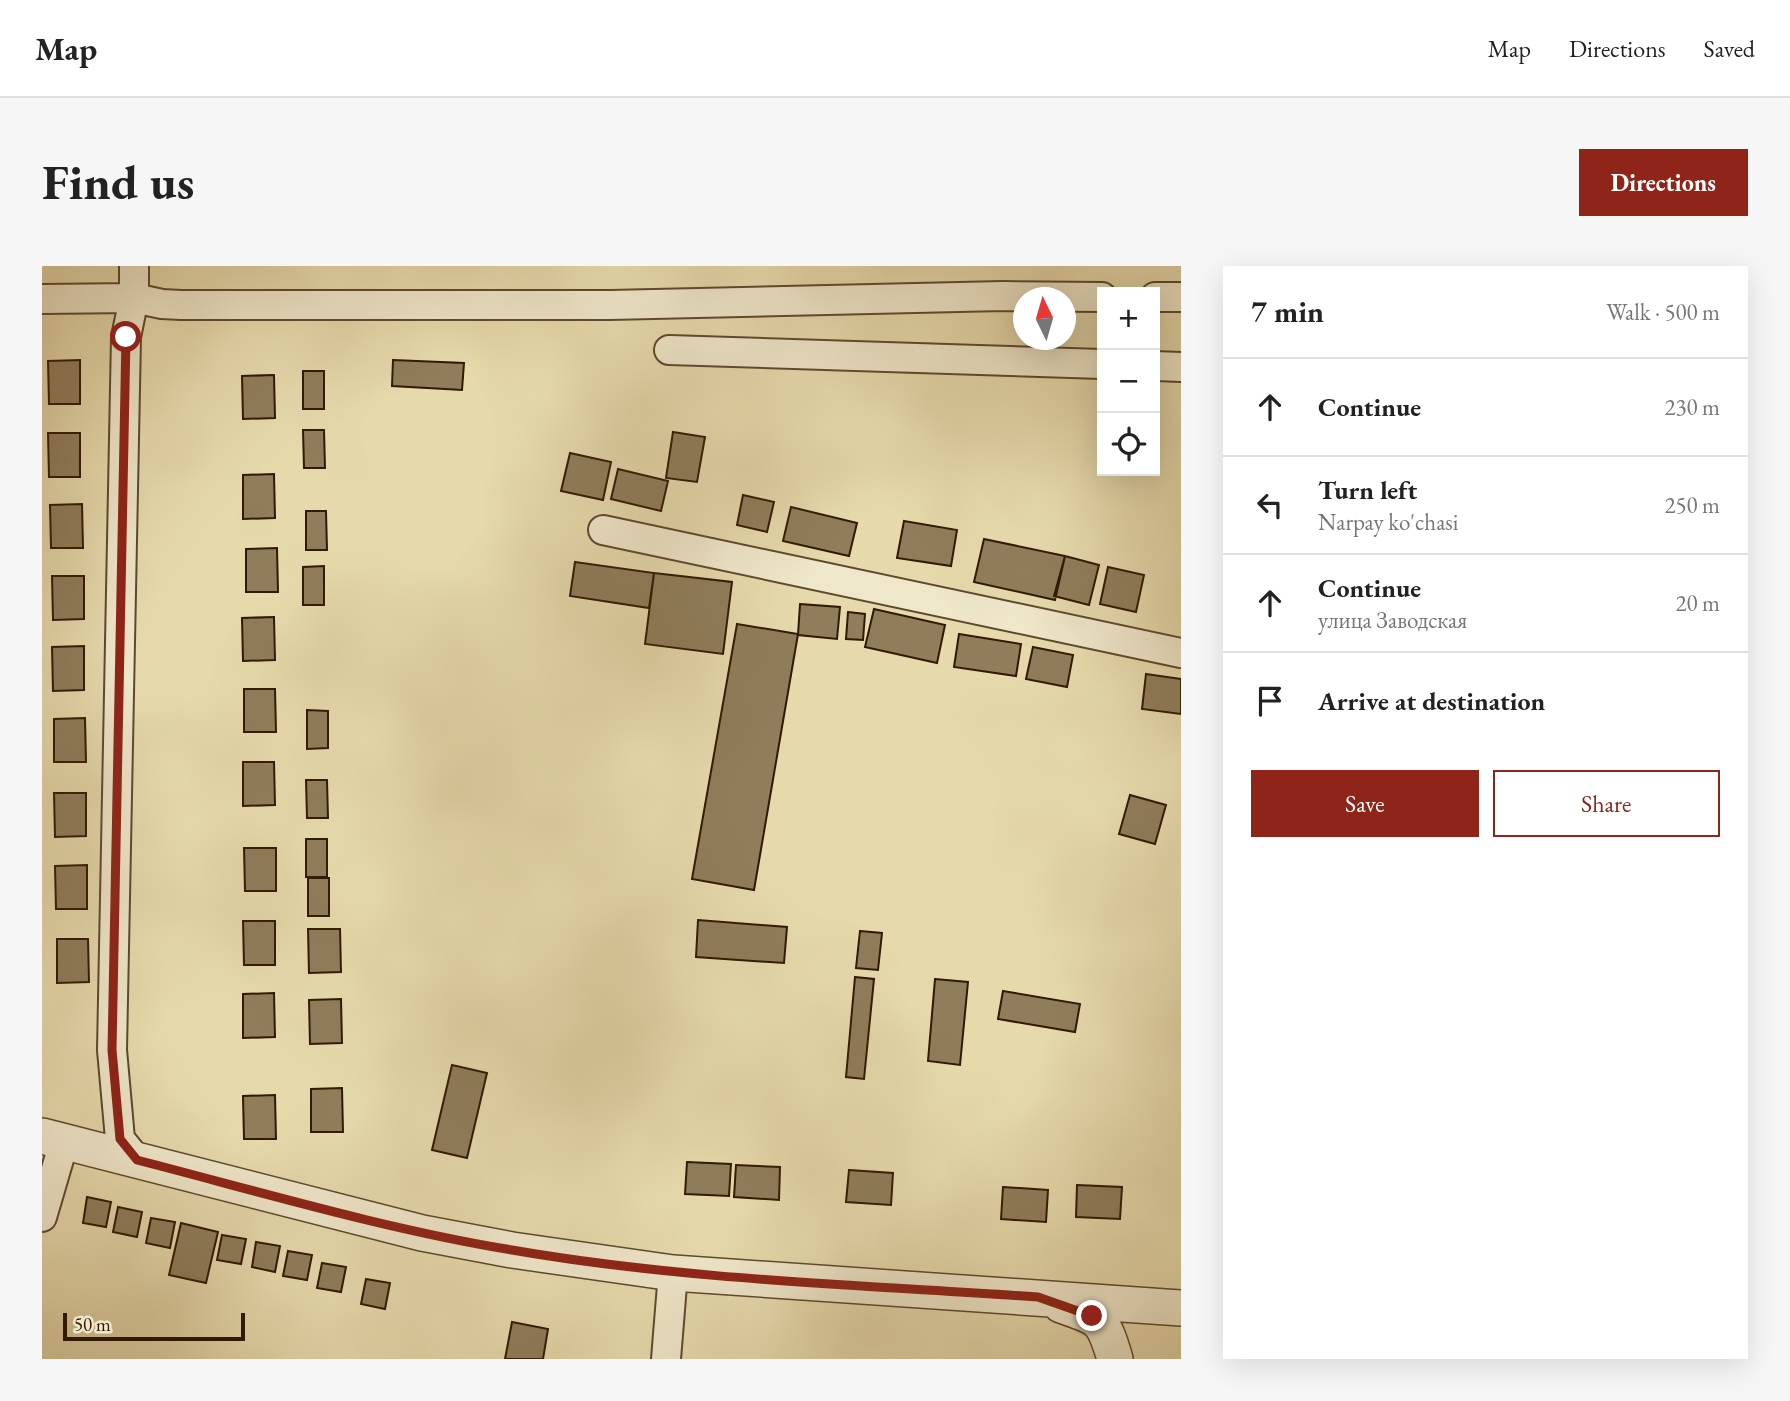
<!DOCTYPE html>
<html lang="en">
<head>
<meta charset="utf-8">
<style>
	body { margin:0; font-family:"EB Garamond",serif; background:#f6f6f6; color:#222 }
	.controls { position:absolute; right:21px; top:21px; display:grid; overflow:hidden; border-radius:0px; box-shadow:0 7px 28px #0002 }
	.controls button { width:63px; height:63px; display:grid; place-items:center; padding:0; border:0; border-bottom:2px solid #e0e0e0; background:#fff; color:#222; font:35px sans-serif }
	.compass { position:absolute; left:971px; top:21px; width:63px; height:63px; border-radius:50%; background:#fff; box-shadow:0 7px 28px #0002; rotate:355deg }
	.scale { position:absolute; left:21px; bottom:18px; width:182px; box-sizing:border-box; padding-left:7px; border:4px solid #311902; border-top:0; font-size:19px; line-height:24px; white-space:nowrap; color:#311902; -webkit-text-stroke:5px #efe7ca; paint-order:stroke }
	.stop { position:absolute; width:21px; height:21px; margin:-16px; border:5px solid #8f2418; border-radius:50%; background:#fff }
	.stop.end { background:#8f2418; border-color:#fff; box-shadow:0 2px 7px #0008 }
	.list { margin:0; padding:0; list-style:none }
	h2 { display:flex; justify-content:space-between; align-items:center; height:91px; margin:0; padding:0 28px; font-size:30px }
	h2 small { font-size:23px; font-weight:400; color:#767676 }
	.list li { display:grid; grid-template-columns:46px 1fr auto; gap:21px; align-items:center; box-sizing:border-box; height:98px; padding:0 28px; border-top:2px solid #e0e0e0 }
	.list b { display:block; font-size:26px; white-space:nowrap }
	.list p { margin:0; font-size:23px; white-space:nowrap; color:#767676 }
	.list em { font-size:23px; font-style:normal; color:#767676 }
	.actions { display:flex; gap:14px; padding:21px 28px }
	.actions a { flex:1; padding:16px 0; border:2px solid #8f2418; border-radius:0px; text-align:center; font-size:24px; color:#8f2418 }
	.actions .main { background:#8f2418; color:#fff }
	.icon { flex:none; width:38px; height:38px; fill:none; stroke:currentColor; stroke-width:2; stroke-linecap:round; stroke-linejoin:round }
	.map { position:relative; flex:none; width:1139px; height:1093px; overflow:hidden; border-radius:0px }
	header { display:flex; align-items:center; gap:42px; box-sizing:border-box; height:98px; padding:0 35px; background:#fff; border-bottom:2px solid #e0e0e0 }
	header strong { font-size:33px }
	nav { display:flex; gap:38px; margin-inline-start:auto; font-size:24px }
	.intro { display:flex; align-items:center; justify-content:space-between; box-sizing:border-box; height:168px; padding:0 42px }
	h1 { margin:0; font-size:49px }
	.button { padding:18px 32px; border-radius:0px; background:#8f2418; color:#fff; font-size:24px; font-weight:700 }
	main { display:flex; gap:42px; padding:0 42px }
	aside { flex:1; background:#fff; border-radius:0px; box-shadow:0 7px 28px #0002 }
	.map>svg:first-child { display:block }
	.building { fill:#8f7d5b; stroke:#311902; stroke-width:2 }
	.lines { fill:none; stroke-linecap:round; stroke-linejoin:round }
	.minor-casing { stroke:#5e492d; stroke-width:32 }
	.tertiary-casing { stroke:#5e492d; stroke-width:38 }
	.minor { stroke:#efe7ca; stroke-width:28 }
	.tertiary { stroke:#efe7ca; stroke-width:35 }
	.route { stroke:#8f2418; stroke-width:9 }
</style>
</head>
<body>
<header>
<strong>Map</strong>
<nav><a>Map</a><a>Directions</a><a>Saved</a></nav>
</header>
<div class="intro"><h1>Find us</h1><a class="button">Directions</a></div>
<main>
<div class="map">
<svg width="1139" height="1093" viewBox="0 0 1139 1093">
	<rect width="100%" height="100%" fill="#e6daad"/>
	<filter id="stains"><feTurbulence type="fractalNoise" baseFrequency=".00286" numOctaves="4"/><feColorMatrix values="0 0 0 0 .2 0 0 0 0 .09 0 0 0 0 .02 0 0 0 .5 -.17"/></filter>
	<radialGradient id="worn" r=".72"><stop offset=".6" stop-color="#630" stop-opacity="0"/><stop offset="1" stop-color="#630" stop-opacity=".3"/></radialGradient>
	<!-- building -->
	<path class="building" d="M38,94V138H7L6,95Z
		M351,94L422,97L420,124L350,120Z
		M261,105H282V143H261Z
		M232,109L233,152L201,153L200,110Z
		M261,164H282L283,202H262Z
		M631,166L663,171L655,216L624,212Z
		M6,167H38V211H7Z
		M528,187L569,196L561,234L519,225Z
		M576,203L626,215L619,245L569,233Z
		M232,208L233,252L201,253V209Z
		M701,229L732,236L725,266L695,259Z
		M40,238L41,282H9L8,239Z
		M749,241L815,257L807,290L741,275Z
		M264,245H284L285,284H264Z
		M862,255L915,264L909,300L855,292Z
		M942,273L1023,290L1013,334L932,316Z
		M235,282L236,326H204V283Z
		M1023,290L1057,299L1047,339L1012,330Z
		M533,296L612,307L607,342L528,330Z
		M282,300V339H261V301Z
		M1066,301L1102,309L1094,346L1058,338Z
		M612,307L690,316L681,388L603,378Z
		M10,310H42V353L11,354Z
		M758,338L798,341L795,373L756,369Z
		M832,343L903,359L895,397L823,381Z
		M806,346L823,348L821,374L804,373Z
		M232,351L233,394L201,395L200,352Z
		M695,358L756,368L712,624L650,613Z
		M917,368L979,378L974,410L912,401Z
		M42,380V424L11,425L10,381Z
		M991,381L1031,389L1025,421L984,413Z
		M1104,408L1139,413V448L1100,443Z
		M202,423H233L234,466H202Z
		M265,444L286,445V482L265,483Z
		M43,452L44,496H12V453Z
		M201,496H232L233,539L201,540Z
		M264,514H285L286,552H265Z
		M12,527H44V570L13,571Z
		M1088,529L1124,539L1113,578L1077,568Z
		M264,573H285V611H264Z
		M202,582H234V625H203Z
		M45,599V643H14L13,600Z
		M266,612H287V650H266Z
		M656,654L745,661L742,697L654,691Z
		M201,655H233V699H202Z
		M266,663H298L299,706L267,707Z
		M818,665L840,667L836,704L814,702Z
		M15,673H46L47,716L15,717Z
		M813,711L832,713L822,813L804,811Z
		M893,713L926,716L918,799L886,795Z
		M961,725L1038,738L1033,766L956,753Z
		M232,727L233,771L201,772V728Z
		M299,733L300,777L268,778L267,734Z
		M410,799L445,807L425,892L390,884Z
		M300,822L301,866H269V823Z
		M233,829L234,873H202L201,830Z
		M645,896L689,898L687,930L643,928Z
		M694,899L738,901L737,934L692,931Z
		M807,904L851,907L849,939L804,936Z
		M1035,919L1080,921L1078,953L1034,951Z
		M961,921L1006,924L1004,956L959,953Z
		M45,931L69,936L64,961L41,957Z
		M76,941L100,946L95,971L71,966Z
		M109,952L133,956L128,982L104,977Z
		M139,957L176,966L164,1017L127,1009Z
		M180,969L204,973L199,998L175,994Z
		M214,976L238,980L233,1006L210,1001Z
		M246,985L270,989L265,1014L241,1010Z
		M280,997L304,1001L299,1026L275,1022Z
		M324,1013L348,1017L343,1043L319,1038Z
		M470,1056L506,1063L501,1093H463Z"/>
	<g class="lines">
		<defs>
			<path id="minor" d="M92,0V32L84,71L70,784L78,873L95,894
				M1113,31H1139
				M0,33L92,32L120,38L139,39H568L961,30L1060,31
				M627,84L1060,98
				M1113,100L1139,101
				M561,264L1139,387
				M0,951L22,876
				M624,1093L631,1007"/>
			<path id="tertiary" d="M0,870L380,967L470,984L631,1007L1139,1042
				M1019,1039C1059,1053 1061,1052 1073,1093"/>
		</defs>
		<!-- minor casing -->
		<use href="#minor" class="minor-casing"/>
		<!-- tertiary casing -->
		<use href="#tertiary" class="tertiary-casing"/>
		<!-- minor -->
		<use href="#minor" class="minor"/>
		<!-- tertiary -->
		<use href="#tertiary" class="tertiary"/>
	</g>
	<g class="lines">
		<!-- route -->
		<path class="route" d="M84,71L70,784L78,873L95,894C219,926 343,963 470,984C643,1014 820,1019 996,1031L1050,1050"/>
	</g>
	<rect width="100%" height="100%" filter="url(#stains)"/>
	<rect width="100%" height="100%" fill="url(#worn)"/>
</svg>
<div class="controls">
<button>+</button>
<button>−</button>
<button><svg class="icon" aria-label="locate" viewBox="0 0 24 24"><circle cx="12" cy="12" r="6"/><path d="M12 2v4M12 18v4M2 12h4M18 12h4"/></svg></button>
</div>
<svg class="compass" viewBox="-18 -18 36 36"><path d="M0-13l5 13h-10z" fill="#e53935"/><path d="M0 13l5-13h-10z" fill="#767676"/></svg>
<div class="scale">50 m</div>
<div class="stop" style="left:84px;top:71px"></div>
<div class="stop end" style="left:1050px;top:1050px"></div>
</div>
<aside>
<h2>7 min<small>Walk · 500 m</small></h2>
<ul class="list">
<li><svg class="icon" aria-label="ahead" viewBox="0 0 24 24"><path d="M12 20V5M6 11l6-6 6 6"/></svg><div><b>Continue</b></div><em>230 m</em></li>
<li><svg class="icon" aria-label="left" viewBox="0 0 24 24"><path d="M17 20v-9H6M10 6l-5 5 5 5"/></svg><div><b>Turn left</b><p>Narpay ko'chasi</p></div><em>250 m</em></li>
<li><svg class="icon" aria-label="ahead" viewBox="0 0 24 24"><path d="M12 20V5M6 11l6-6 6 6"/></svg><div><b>Continue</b><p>улица Заводская</p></div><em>20 m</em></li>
<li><svg class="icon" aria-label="arrive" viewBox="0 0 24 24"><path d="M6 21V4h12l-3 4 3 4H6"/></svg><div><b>Arrive at destination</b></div></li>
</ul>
<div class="actions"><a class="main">Save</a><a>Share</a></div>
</aside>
</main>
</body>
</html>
